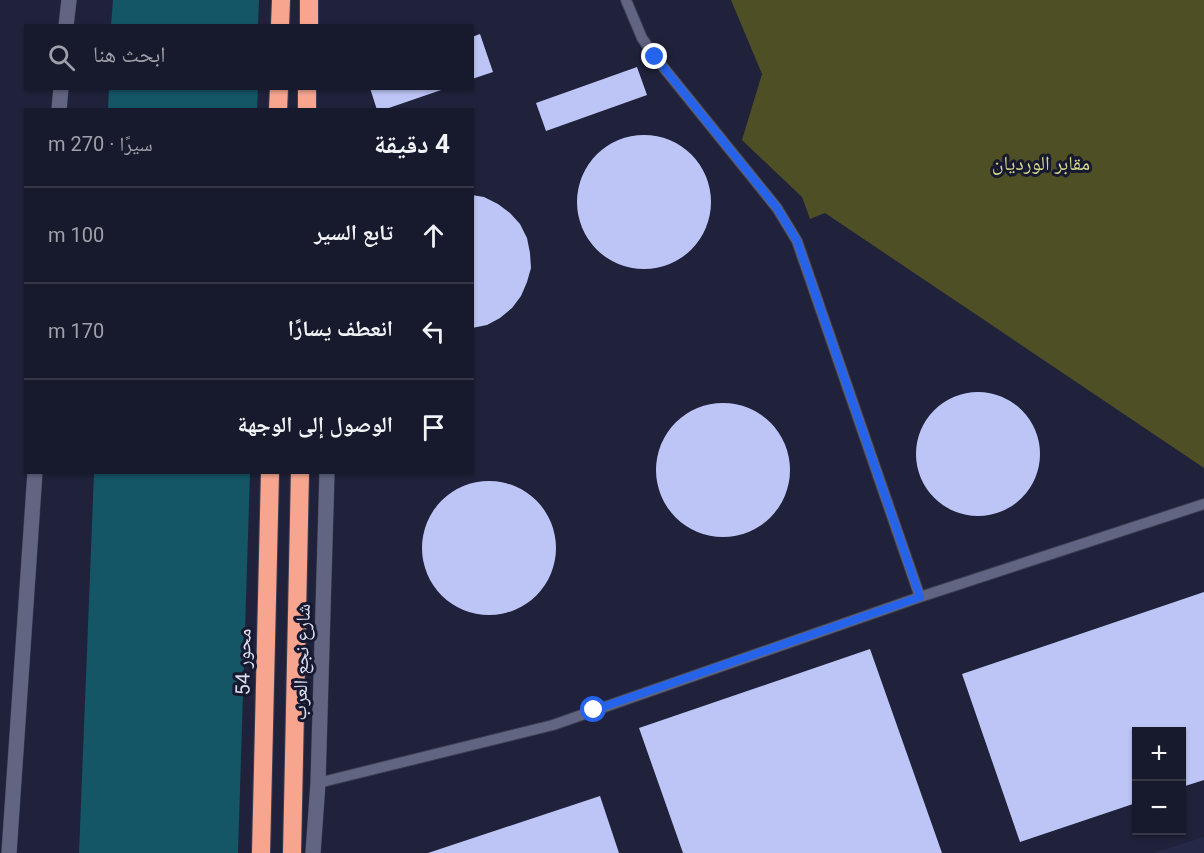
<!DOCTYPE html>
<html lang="ar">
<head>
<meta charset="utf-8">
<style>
	body { margin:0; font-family:Roboto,"Noto Naskh Arabic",sans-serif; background:#242738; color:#f1f3f6; direction:rtl }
	.controls { position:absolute; right:18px; bottom:18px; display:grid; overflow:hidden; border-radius:0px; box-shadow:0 2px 4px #0004 }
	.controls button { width:54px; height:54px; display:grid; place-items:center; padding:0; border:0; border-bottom:2px solid #363848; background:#171a2c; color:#f1f3f6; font:30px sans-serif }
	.stop { position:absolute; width:18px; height:18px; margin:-14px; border:4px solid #2563eb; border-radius:50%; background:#fff }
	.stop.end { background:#2563eb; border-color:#fff; box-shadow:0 2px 6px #0008 }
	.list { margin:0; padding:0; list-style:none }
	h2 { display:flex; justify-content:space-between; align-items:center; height:78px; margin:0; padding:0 24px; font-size:26px }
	h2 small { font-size:20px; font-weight:400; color:#9ea1a9 }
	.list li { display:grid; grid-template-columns:39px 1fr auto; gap:18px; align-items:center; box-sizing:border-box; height:96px; padding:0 24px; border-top:2px solid #363848 }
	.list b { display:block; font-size:22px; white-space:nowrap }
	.list em { font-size:20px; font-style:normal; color:#9ea1a9 }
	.icon { flex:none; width:33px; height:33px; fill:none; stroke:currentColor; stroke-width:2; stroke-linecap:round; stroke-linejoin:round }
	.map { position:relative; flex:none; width:1204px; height:853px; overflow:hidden; direction:ltr }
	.search { position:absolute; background:#171a2c; box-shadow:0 2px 4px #0004; left:24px; top:24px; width:450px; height:66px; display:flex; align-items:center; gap:15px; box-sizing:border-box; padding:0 21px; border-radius:0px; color:#9ea1a9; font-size:22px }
	.panel { position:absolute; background:#171a2c; box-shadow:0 2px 4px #0004; left:24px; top:108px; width:450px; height:366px; border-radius:0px; direction:rtl }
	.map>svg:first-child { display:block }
	.built { fill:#252947 }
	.green { fill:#4e4f25 }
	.water { fill:#145566 }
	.building { fill:#bcc5f5 }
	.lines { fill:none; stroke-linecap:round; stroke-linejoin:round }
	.service-casing { stroke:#3b3d51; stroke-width:12 }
	.minor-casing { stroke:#3b3d51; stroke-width:16 }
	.motorway-casing { stroke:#3b3d51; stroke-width:20 }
	.service { stroke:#616581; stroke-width:10 }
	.minor { stroke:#616581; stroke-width:15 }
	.motorway { stroke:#f7a58f; stroke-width:18 }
	.route { stroke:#2563eb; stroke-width:8 }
	.labels { text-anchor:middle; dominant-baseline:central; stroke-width:6; stroke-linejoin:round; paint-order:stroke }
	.park-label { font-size:20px; fill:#d5d88b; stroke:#16192f }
	.street-label { font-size:20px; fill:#d9dcec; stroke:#16192f }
</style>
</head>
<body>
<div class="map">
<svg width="1204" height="853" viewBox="0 0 1204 853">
	<rect width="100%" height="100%" fill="#1f223a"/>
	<!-- built -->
	<path class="built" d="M1204,837V853H1153Z"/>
	<!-- green -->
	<path class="green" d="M731,0H1204V468L825,213L810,219L802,197L742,140L762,74Z"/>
	<!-- water -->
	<path class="water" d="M113,0H259L258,25H111Z
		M109,89H258L257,109H108Z
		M94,473H250L238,853H79Z"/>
	<!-- building -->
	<path class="building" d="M480,34L493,72L472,79V37Z
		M637,67L647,95L546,131L536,103Z
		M370,88H443L444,89L383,110H377Z
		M577 202a67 67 0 1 1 134 0a67 67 0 1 1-134 0Z
		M472,195L484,197L498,204L510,213L520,224L527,238L530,253L531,268L527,282L521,296L512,308L500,318L487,325L472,328Z
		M916 454a62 62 0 1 1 124 0a62 62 0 1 1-124 0Z
		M656 470a67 67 0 1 1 134 0a67 67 0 1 1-134 0Z
		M422 548a67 67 0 1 1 134 0a67 67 0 1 1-134 0Z
		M1204,592V780L1182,787V732H1136V803L1020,842L962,674Z
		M870,649L942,853H683L639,728Z
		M600,796L619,853H428Z"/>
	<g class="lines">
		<defs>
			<path id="service" d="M626,0L642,38L655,57L777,208L797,241L920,597
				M318,783L553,725L920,597L1204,504"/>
			<path id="minor" d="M66,26L69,0
				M59,110L61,88
				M9,853L35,472
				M313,853L318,783L327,472"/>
			<path id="motorway" d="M280,26L281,0
				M309,26V0
				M278,110L279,88
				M307,110V88
				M261,853L270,472
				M292,853L300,472"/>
		</defs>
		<!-- service casing -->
		<use href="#service" class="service-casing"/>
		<!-- minor casing -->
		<use href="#minor" class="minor-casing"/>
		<!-- motorway casing -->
		<use href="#motorway" class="motorway-casing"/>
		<!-- service -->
		<use href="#service" class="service"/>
		<!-- minor -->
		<use href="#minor" class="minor"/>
		<!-- motorway -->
		<use href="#motorway" class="motorway"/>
	</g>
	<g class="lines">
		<!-- route -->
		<path class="route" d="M594,710L920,597L797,241L777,208L655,57"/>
	</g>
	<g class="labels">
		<!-- park labels -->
		<g class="park-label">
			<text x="1041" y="163">مقابر الورديان</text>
		</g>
		<!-- street labels -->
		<g class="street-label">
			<text transform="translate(243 662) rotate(-89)">محور 54</text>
			<text transform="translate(301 662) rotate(-88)">شارع نجع العرب</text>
		</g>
	</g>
</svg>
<div class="controls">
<button>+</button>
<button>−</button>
</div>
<div class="stop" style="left:594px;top:710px"></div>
<div class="stop end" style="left:655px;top:57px"></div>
<div class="search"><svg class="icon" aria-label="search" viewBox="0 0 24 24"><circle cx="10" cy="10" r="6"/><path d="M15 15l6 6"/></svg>ابحث هنا</div>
<section class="panel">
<h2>4 دقيقة<small>سيرًا · 270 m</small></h2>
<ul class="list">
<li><svg class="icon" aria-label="ahead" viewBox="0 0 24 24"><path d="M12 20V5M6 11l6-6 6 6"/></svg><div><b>تابع السير</b></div><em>100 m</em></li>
<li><svg class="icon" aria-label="left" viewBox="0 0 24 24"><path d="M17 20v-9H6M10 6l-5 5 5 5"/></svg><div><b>انعطف يسارًا</b></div><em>170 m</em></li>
<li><svg class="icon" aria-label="arrive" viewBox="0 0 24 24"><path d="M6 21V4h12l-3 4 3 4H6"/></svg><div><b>الوصول إلى الوجهة</b></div></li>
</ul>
</section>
</div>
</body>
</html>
